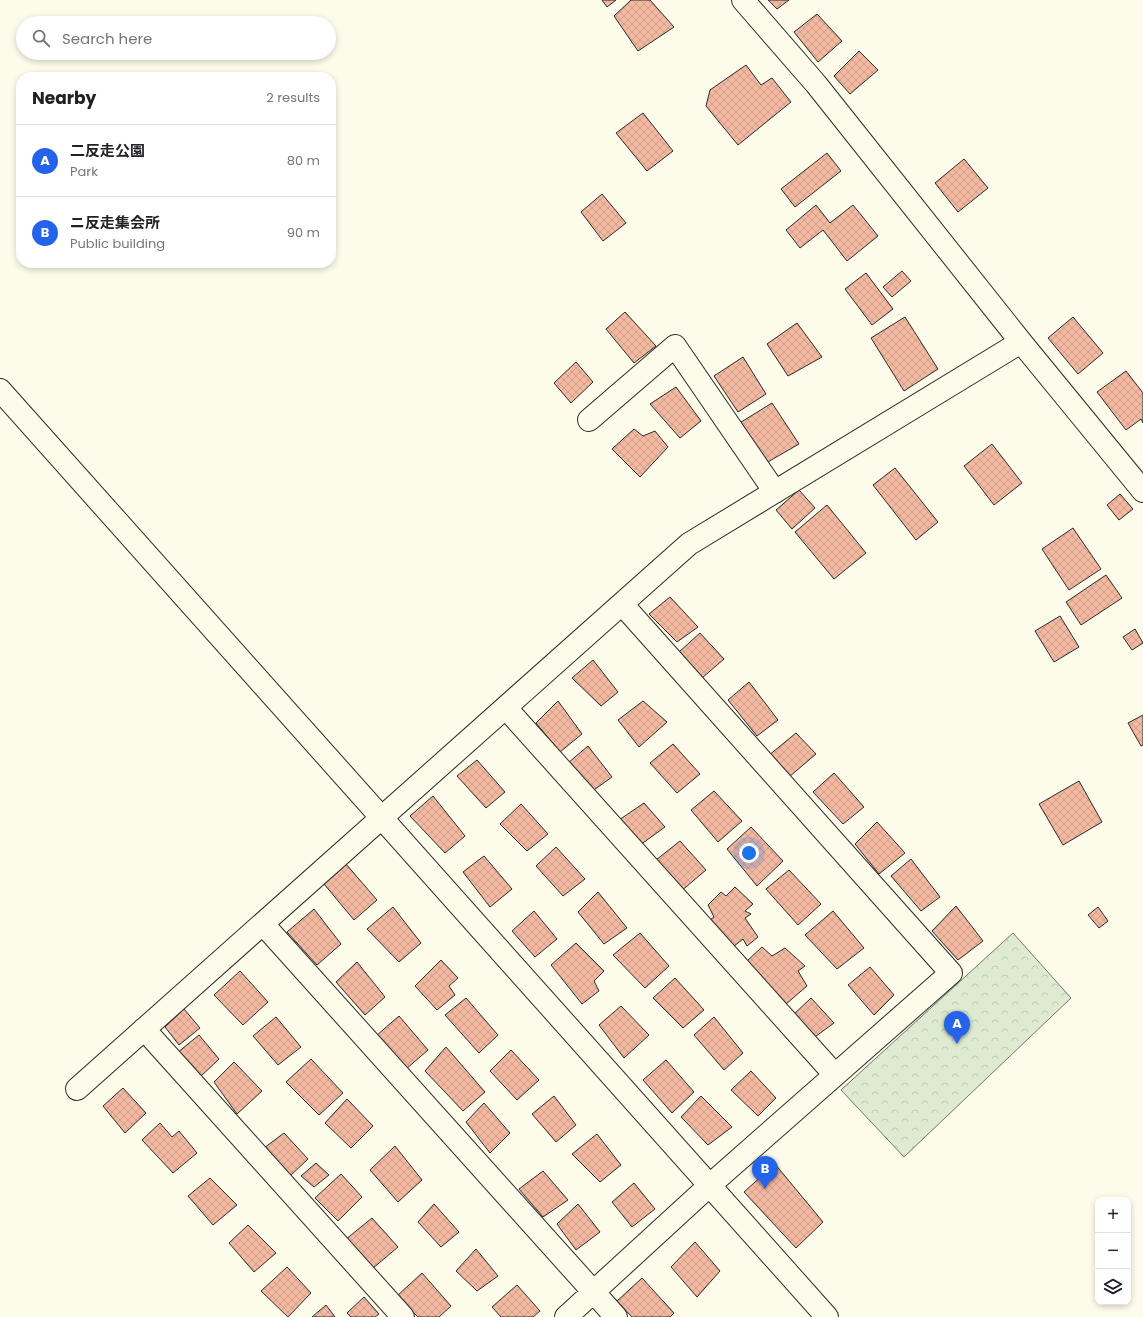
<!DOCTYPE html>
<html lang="en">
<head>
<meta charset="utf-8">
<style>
	body { margin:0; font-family:Poppins,"Noto Sans JP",sans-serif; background:#f6f6f6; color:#202124 }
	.controls { position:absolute; right:12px; bottom:12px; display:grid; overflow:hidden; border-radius:8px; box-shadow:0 2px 6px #0003 }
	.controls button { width:36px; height:36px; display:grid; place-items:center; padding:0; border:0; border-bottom:1px solid #e0e0e0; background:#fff; color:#202124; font:20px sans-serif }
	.you { position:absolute; left:749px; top:853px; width:14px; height:14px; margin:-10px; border:3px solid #fff; border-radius:50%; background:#1a73e8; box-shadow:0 0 0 6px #1a73e833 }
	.badge { display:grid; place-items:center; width:26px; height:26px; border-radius:50%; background:#2563eb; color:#fff; font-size:13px; font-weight:700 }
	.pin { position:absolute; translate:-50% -33px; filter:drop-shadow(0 1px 2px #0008) }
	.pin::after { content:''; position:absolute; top:21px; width:14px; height:12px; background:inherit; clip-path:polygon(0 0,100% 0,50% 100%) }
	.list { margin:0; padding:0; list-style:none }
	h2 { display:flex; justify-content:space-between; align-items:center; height:52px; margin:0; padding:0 16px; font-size:17px }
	h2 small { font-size:13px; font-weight:400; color:#757577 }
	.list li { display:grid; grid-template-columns:26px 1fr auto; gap:12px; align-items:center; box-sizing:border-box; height:72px; padding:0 16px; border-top:1px solid #e0e0e0 }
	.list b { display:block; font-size:15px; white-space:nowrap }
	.list p { margin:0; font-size:13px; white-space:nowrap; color:#757577 }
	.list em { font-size:13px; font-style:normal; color:#757577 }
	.icon { flex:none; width:22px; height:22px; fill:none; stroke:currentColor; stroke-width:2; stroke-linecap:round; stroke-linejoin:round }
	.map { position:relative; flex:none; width:1143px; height:1317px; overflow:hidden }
	.search { position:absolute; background:#fff; box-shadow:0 2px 6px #0003; left:16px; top:16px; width:320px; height:44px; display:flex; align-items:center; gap:10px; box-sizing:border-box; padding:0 14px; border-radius:22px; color:#757577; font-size:15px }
	.panel { position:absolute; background:#fff; box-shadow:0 2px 6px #0003; left:16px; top:72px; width:320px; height:196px; border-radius:16px }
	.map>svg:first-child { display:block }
	.forest { fill:url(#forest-crowns); stroke:#74746e }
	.building { fill:url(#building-cross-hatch); stroke:#2b2b2b }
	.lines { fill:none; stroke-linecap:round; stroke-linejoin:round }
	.minor-casing { stroke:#2b2b2b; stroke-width:24 }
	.minor { stroke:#fdfbea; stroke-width:22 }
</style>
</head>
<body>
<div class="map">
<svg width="1143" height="1317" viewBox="0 0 1143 1317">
	<defs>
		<pattern id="forest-crowns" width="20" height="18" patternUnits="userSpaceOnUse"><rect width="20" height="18" fill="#deebd1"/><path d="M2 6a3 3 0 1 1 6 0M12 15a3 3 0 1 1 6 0" fill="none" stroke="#bfcab4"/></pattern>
		<pattern id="building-cross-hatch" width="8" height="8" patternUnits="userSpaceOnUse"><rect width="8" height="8" fill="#f2b8a0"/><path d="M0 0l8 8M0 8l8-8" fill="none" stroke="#d09e8a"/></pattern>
	</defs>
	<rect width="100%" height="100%" fill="#fdfbea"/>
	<!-- forest -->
	<path class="forest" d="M1013,933L1071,998L904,1157L841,1090Z"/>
	<!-- building -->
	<path class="building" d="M602,0H616L607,7Z
		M631,0H650L674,27L638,51L614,16Z
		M768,0H789L777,9Z
		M817,14L842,41L818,62L794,32Z
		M859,51L878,70L850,94L834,76Z
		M746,65L761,85L772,78L791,102L738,145L706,106L710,90Z
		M643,113L673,151L647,171L616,133Z
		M827,153L841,171L795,207L781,189Z
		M964,159L988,188L958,212L935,183Z
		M602,194L626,223L603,241L581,212Z
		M816,205L830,223L853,205L878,236L847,261L823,230L800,248L786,230Z
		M902,271L911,281L892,297L883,287Z
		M866,273L893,309L872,325L845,289Z
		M625,312L656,346L634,363L606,329Z
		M905,317L938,369L904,391L871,338Z
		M1073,317L1103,353L1078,374L1048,338Z
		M797,323L822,357L788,376L767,344Z
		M743,357L766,394L738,412L714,376Z
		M576,362L593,382L571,403L554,383Z
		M1126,371L1143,393V423L1141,419L1126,430L1097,392Z
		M676,387L701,421L680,438L650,404Z
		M772,403L799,444L766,463L738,424Z
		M634,429L643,436L655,431L668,447L640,477L612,449Z
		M992,444L1022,483L994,505L964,466Z
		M895,468L938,522L916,540L873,485Z
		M799,490L815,508L792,529L776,510Z
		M1120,494L1133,509L1119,520L1107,505Z
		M827,505L866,553L834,579L795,532Z
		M1073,528L1101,569L1069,590L1042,549Z
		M1106,575L1122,598L1081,625L1066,602Z
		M670,597L698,627L677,642L649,614Z
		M1060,616L1079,647L1054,662L1035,631Z
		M1135,629L1143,643L1132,650L1123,637Z
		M700,633L724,659L702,678L679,652Z
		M593,660L618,692L601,706L572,678Z
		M749,682L778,720L757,736L728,700Z
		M558,701L582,734L560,752L536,723Z
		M643,701L667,722L639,747L618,720Z
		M1143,715V745L1141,746L1128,723Z
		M796,733L816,754L789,777L768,756Z
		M673,744L700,774L677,793L650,763Z
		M588,746L612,777L591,792L568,763Z
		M477,760L505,792L486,808L457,776Z
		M834,773L864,807L843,824L813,792Z
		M1079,781L1102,822L1063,845L1039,804Z
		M714,791L742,821L718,842L691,810Z
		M433,796L465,836L445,853L410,816Z
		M644,803L665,827L640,845L619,820Z
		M521,804L548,834L527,851L500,824Z
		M877,822L905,853L879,874L855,844Z
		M751,827L783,861L757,886L727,849Z
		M680,841L706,870L680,892L656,860Z
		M556,847L585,879L563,896L536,866Z
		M484,856L512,889L490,907L463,872Z
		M911,859L940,897L921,911L891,876Z
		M346,864L377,900L354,920L324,884Z
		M789,870L821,904L798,925L766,889Z
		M735,887L753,904L745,911L751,914L745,918L758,937L747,946L743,939L733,947L707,922L714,917L708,905L721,892L726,896Z
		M598,892L627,928L604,944L578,912Z
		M956,906L983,941L958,960L932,931Z
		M393,907L421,943L399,962L367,929Z
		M1098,907L1108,921L1099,928L1088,915Z
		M314,909L341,944L317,965L287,932Z
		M534,911L557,939L535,957L512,931Z
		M833,911L864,948L837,969L805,935Z
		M640,933L669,966L645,988L613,955Z
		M576,943L604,971L594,981L599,991L582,1004L551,965Z
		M762,947L772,956L785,948L805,966L798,971L807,986L786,1004L747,961Z
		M441,960L458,978L449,986L455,995L437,1010L415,986Z
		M357,962L385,997L365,1015L336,982Z
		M870,967L894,995L874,1015L848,985Z
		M240,971L268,1002L243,1025L214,995Z
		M675,978L704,1010L683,1028L653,998Z
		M466,998L498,1035L479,1053L445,1015Z
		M811,998L834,1023L812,1039L792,1016Z
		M621,1006L649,1035L624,1058L599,1025Z
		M184,1009L200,1028L179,1045L165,1027Z
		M399,1016L428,1050L406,1069L376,1036Z
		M276,1017L301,1047L278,1065L253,1036Z
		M714,1017L743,1053L724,1070L694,1035Z
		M199,1035L219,1059L200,1077L177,1053Z
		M446,1047L485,1092L463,1111L425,1071Z
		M511,1050L539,1080L517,1100L490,1071Z
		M311,1059L343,1093L319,1115L286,1082Z
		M666,1060L694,1092L672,1113L643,1080Z
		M234,1062L262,1091L237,1114L214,1082Z
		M751,1071L776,1098L758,1116L731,1090Z
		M123,1088L146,1113L125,1133L103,1106Z
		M554,1096L576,1125L556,1142L532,1114Z
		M701,1096L732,1127L708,1145L681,1117Z
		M347,1099L373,1126L351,1148L325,1123Z
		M484,1103L510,1133L490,1153L466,1122Z
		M160,1123L172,1137L179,1131L197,1153L173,1173L142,1140Z
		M284,1133L308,1159L290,1176L264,1148Z
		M597,1134L621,1165L600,1182L572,1154Z
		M395,1146L422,1180L398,1202L370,1170Z
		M316,1163L329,1175L314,1187L301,1176Z
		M775,1164L823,1222L796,1248L744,1192Z
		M543,1171L568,1200L543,1217L519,1189Z
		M341,1174L362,1197L338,1221L315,1198Z
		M210,1178L237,1205L213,1225L188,1196Z
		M634,1183L655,1209L632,1227L612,1202Z
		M434,1204L459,1232L441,1247L418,1222Z
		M578,1204L600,1232L576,1250L557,1224Z
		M372,1218L398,1247L372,1269L345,1240Z
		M248,1225L276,1253L254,1272L229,1243Z
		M695,1242L720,1271L697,1297L671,1267Z
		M476,1249L498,1276L477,1291L456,1271Z
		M287,1267L311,1293L288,1317L261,1291Z
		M422,1273L451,1306L439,1317H418L397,1296Z
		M642,1278L674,1313L670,1317H632L617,1301Z
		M517,1285L540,1311L533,1317H501L492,1307Z
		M364,1297L379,1314L375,1317H351L347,1313Z
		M326,1305L335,1317H312Z"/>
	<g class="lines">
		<defs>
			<path id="minor" d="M743,0L816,84L1021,342L1143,491
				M0,390L827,1317
				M589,420L675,346L775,492
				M506,708L835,1075
				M263,924L616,1317
				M144,1029L403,1317
				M77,1089L689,544L1021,342
				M566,1317L710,1185L951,973L622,604"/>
		</defs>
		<!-- minor casing -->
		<use href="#minor" class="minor-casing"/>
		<!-- minor -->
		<use href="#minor" class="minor"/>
	</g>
</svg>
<div class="controls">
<button>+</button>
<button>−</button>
<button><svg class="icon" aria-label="layers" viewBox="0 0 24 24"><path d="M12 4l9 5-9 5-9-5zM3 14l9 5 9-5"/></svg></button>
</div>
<div class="you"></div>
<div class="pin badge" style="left:957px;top:1044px">A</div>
<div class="pin badge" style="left:765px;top:1189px">B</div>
<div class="search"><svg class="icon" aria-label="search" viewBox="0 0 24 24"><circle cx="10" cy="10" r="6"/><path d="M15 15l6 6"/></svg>Search here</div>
<section class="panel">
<h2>Nearby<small>2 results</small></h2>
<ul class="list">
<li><span class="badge">A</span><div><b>二反走公園</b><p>Park</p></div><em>80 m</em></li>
<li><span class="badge">B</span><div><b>ニ反走集会所</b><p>Public building</p></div><em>90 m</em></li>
</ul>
</section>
</div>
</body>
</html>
